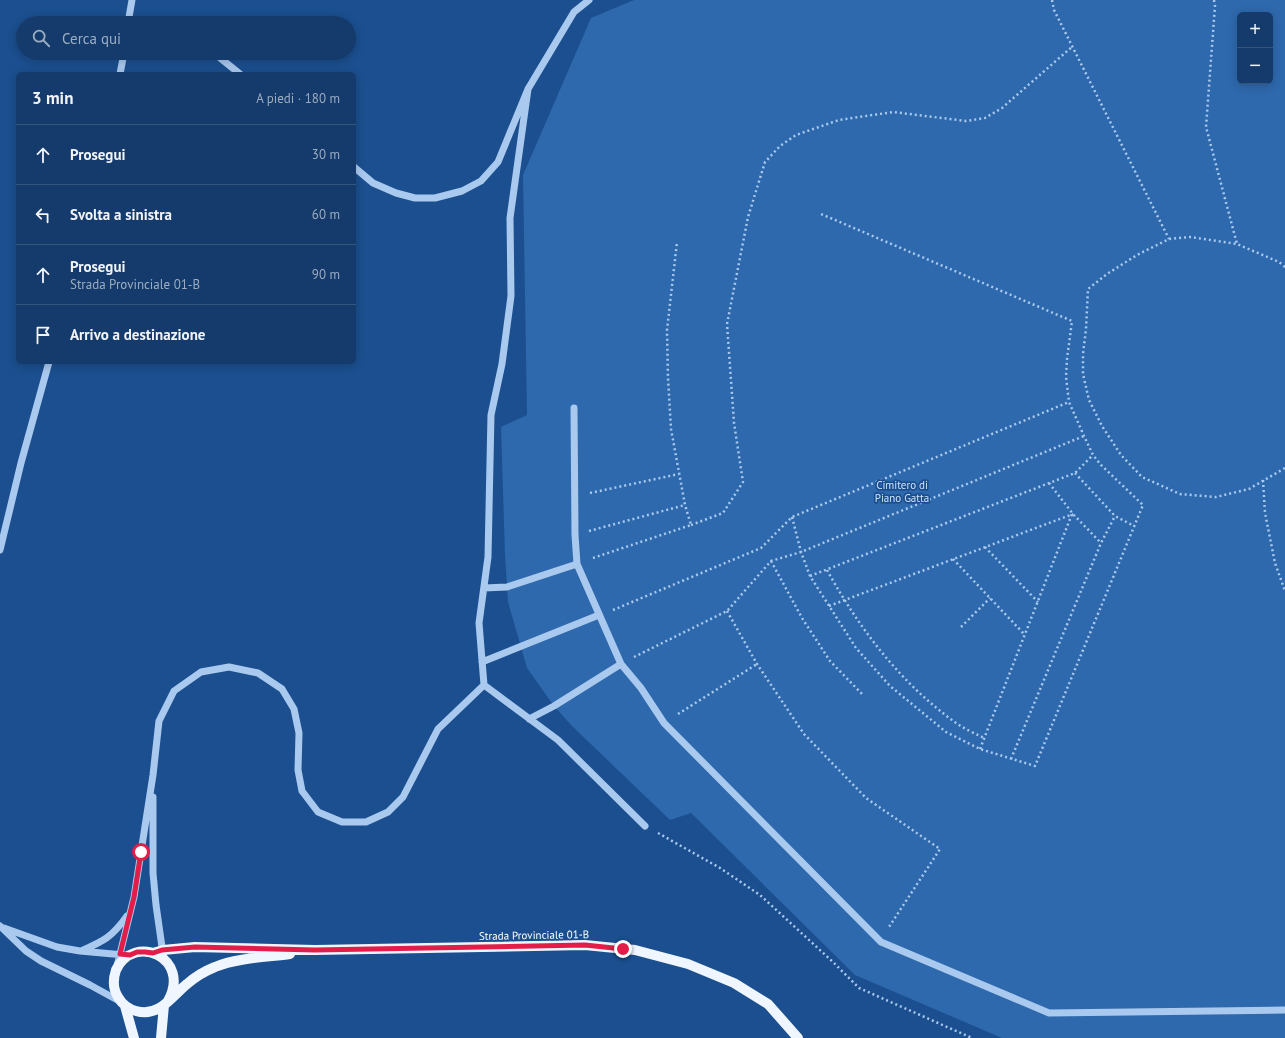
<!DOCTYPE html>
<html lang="it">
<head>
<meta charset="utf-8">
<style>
	body { margin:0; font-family:"PT Sans",sans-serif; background:#214673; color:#f1f3f6 }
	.controls { position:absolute; right:12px; top:12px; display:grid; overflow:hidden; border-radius:6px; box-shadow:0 2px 10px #0003 }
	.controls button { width:36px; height:36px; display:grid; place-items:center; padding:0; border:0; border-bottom:1px solid #33557e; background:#143b6b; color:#f1f3f6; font:20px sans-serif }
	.stop { position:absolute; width:12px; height:12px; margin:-9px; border:3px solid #e11d48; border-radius:50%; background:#fff }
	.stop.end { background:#e11d48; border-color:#fff; box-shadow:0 1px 4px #0008 }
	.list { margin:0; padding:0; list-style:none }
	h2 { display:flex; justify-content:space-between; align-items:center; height:52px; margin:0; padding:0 16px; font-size:17px }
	h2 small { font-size:13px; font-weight:400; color:#9dadc1 }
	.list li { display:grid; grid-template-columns:26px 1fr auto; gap:12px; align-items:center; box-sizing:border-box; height:60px; padding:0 16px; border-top:1px solid #33557e }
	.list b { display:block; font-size:15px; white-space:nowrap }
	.list p { margin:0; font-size:13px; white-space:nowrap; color:#9dadc1 }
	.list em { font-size:13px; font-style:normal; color:#9dadc1 }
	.icon { flex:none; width:22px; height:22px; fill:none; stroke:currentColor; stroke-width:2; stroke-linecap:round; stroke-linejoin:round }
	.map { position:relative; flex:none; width:1285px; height:1038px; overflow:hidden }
	.search { position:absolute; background:#143b6b; box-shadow:0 2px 10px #0003; left:16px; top:16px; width:340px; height:44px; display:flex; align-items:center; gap:10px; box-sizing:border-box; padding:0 14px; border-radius:22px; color:#9dadc1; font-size:15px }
	.panel { position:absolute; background:#143b6b; box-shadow:0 2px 10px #0003; left:16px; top:72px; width:340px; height:292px; border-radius:6px }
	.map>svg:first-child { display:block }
	.green { fill:#2e69ad; fill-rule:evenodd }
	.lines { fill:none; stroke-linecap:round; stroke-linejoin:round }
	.path { stroke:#a9c9ee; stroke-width:2.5; stroke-dasharray:2 3; stroke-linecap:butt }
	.minor { stroke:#a9c9ee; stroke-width:7 }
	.major { stroke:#f0f6ff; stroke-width:10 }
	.route { stroke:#e11d48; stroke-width:5 }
	.labels { text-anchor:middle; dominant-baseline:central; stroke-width:3.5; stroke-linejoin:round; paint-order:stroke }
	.park-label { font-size:11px; fill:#cfe3fa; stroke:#1b4f8f }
	.street-label { font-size:11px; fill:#fff; stroke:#1b4f8f }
</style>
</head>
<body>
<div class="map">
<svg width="1285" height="1038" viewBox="0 0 1285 1038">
	<rect width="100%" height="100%" fill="#1b4f8f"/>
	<!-- green -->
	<path class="green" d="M634,0H1285V1038H1002L855,975L691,813L670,820L572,726L554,706L527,668L508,602L505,555L501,427L527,415L523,175L591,18ZM1240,15H1270V81H1240Z"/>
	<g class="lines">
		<!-- path -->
		<path class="path" d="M1052,0L1054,10L1169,239
			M1214,0L1215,6L1206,127L1237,244
			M1285,267L1279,262L1237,244L1190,237L1169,239L1137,255L1107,274L1088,289L1086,329L1083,354V374L1089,400L1102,426L1121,455L1142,477L1180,494L1216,497L1249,489L1285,468
			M1075,473L1115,516L1134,526
			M1263,480L1265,513L1275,563L1285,591
			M1049,483L1073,514L1101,543
			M590,493L679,474
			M792,517L801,552L810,576L856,648L890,686L946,732L980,749L1035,766L1143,505L1101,465L1093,455L1084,436L1069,402L1066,377L1067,359L1072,321L821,214
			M691,525L723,513L743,482L734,423L727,324L748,217L765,162L780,146L796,135L839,120L893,112L966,121L985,118L1002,108L1073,46
			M589,531L685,505
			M985,547L1038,602
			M593,558L691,525L685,505L671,429L668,378L667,330L677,242
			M953,559L1025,635
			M771,561L802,618L830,661L864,696
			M827,570C859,628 899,681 952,720C962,728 974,733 984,738
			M810,576L1075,473L1093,455
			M829,606L1073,514
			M613,610L761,548L792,517L1069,402
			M727,611L757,664L804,734L866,798L940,849L889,927
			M961,627L990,598
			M634,657L727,611L771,561L801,552L1084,436
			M678,714L757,664
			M980,749L1072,514
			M1011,759L1101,543L1115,516
			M658,833L720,868L760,895L833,962L859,988L972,1038"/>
		<!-- minor -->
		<path class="minor" d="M128,23L132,0
			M214,53L240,74
			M120,74L124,53
			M528,89L510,218L511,296L502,364L491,415L488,557L479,623L484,685L558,740L645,826
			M354,167L373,183L396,193L415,198H435L462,191L481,181L498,162L528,89L574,12L589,0
			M574,408L575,535L577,564L621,664L641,688L664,723L881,942L1049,1013L1285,1010
			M0,550L21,463L49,362
			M484,588L507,587L577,564
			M482,662L599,615
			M529,719L554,706L621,664
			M153,797V873L156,905L163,954
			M0,926L26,951L41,961L90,985L121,1002
			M4,928L57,947L80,951L124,955
			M81,951C104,941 112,937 127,916
			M117,966L134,897L153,775L159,721L174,691L201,672L229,667L258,673L282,689L294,709L299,733L298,770L302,791L318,812L342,822H366L388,812L403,797L438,729L484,685"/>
		<!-- major -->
		<path class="major" d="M153,953L163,950L195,947L315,950L585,945L635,950L688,964L734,983L768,1004L798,1038
			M168,1001C192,958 134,932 116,970C113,979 113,989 118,997C122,1004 128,1009 136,1011C159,1018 172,996 187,984C195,977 205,971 215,967C236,958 268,957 290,954
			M125,1006L134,1038
			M161,1038L164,1005"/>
	</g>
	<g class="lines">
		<!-- route -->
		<path class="route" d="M141,852L134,897L120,954L130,955L137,952H145L153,953L162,950L195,947L315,950L585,945L623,949"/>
	</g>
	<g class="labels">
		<!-- park labels -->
		<g class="park-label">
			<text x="902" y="485">Cimitero di<tspan x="902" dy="13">Piano Gatta</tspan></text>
		</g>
		<!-- street labels -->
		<g class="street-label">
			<text transform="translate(534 935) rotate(-1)">Strada Provinciale 01-B</text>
		</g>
	</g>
</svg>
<div class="controls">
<button>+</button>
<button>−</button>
</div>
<div class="stop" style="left:141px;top:852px"></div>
<div class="stop end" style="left:623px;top:949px"></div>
<div class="search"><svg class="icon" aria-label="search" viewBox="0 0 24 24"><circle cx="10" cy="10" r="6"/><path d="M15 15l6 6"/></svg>Cerca qui</div>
<section class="panel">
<h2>3 min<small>A piedi · 180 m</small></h2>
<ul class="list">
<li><svg class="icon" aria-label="ahead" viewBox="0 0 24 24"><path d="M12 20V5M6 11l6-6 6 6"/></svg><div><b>Prosegui</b></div><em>30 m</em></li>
<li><svg class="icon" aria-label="left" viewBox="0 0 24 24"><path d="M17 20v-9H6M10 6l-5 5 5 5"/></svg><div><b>Svolta a sinistra</b></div><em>60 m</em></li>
<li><svg class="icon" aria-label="ahead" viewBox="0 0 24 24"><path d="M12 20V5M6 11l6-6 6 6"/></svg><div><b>Prosegui</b><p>Strada Provinciale 01-B</p></div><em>90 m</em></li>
<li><svg class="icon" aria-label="arrive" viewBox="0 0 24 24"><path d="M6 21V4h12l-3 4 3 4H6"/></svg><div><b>Arrivo a destinazione</b></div></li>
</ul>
</section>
</div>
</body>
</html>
